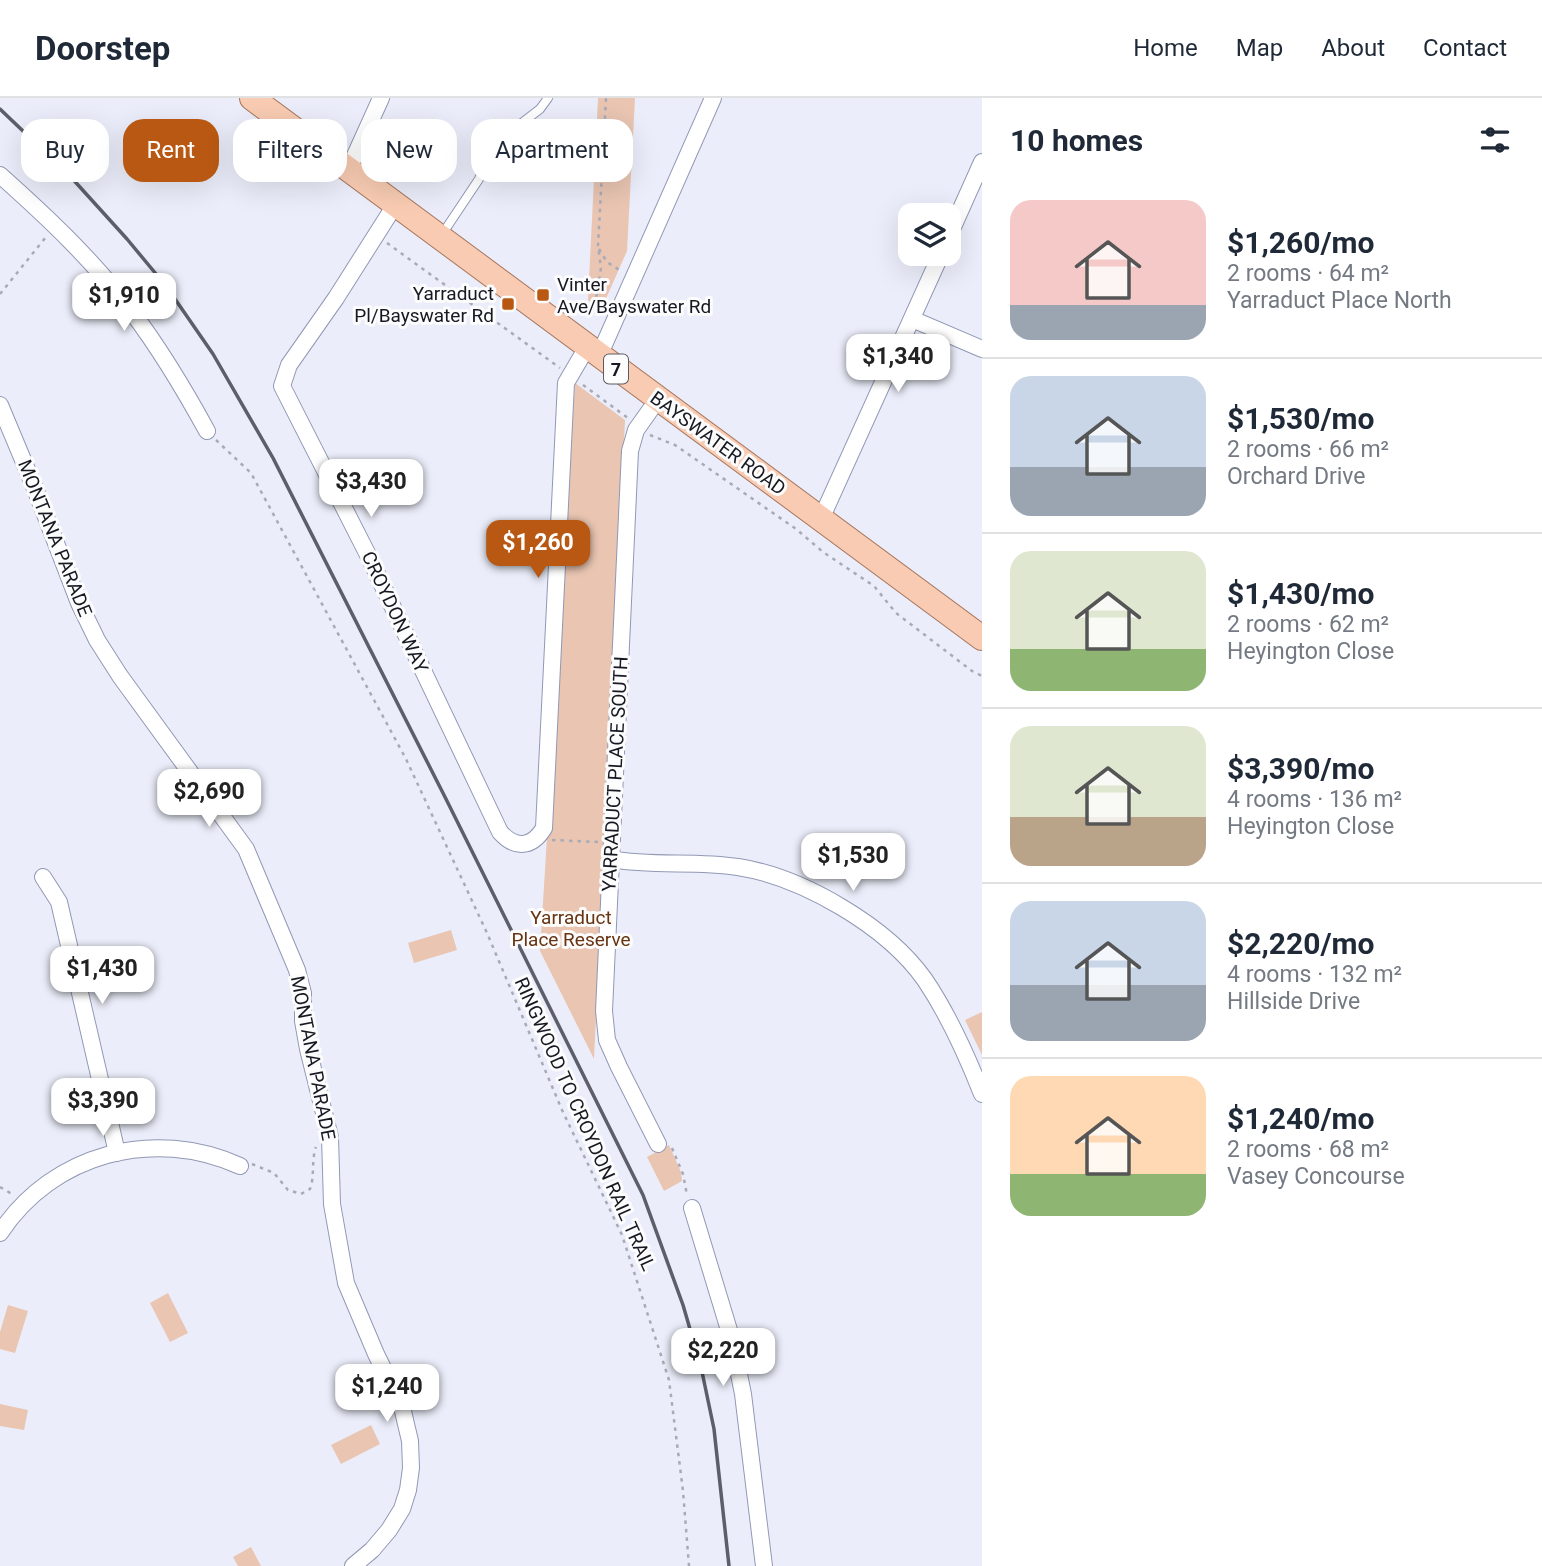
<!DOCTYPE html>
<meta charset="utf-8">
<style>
body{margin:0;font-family:Roboto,sans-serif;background:#f2f2f3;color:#1f2937;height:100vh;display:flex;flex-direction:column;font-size:26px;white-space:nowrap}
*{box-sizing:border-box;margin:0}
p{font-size:23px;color:#747a83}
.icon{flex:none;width:38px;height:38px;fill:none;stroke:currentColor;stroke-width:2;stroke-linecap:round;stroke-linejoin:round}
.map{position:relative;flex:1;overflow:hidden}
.side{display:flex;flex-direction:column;background:#fff;width:560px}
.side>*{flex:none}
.banner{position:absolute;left:21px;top:21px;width:665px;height:63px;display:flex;gap:14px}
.buttons{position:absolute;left:898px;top:105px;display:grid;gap:14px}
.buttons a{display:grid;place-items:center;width:63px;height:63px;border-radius:14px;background:#fff;box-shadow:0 7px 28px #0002;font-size:35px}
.price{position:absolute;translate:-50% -60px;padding:0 16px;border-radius:14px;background:#fff;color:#222;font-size:23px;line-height:46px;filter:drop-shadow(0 2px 4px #0008)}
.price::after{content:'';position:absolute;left:50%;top:42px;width:21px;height:16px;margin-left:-10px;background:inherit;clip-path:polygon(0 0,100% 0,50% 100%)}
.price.selected{background:#b85812;color:#fff}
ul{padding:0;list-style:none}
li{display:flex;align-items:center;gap:21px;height:175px;padding:0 28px}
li+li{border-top:2px solid #e0e1e3}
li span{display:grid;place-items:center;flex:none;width:196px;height:140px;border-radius:21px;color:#555}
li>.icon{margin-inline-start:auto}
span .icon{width:84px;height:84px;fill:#fffc;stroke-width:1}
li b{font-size:30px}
h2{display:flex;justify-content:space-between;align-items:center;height:84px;padding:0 28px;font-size:30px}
.chip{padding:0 24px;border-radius:21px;background:#fff;box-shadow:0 7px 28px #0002;font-size:24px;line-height:63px}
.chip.selected{background:#b85812;color:#fff}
header{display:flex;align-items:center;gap:42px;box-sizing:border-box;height:98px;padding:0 35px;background:#fff;border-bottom:2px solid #e0e1e3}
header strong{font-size:33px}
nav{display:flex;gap:38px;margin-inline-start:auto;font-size:24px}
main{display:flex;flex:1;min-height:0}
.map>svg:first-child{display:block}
</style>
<header>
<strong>Doorstep</strong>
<nav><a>Home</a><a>Map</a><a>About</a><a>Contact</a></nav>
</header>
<main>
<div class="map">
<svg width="982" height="1468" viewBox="0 0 982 1468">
<rect width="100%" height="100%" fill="#ebeefa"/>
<!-- green -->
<path fill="#e9c5b2" d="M 598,0 L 635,0 L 627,153 L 601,212 L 588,202 Z
M 575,285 L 625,322 L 594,961 L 540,853 Z
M 451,832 L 457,852 L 414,865 L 408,845 Z
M 982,914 L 982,957 L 965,922 Z
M 669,1047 L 681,1074 L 682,1083 L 664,1093 L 647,1059 Z
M 168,1195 L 188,1235 L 170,1244 L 150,1205 Z
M 8,1207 L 28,1213 L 15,1255 L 0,1251 L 0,1234 Z
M 0,1306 L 28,1312 L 24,1332 L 0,1328 Z
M 371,1327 L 380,1346 L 341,1366 L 331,1347 Z
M 251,1449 L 261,1468 L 238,1468 L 233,1459 Z"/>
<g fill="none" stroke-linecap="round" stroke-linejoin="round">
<defs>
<path id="service" d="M 441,138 L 479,81 L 493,47 L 540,11 L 548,0"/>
<path id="minor" d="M 348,73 L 381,0
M 0,77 C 47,119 94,163 132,214 C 160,251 184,291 207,333
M 395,107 L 336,200 L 289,267 L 282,288 L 368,457 L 500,734 C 515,751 532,750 544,730 L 566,285 L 587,249
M 948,140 L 982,64
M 912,221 L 982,251
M 599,258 L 713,0
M 658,301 L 636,332 L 630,353 L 604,913 L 607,942 L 619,969 L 658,1046
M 0,307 L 36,393 L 79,505 L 97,542 L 120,578 L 246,751 L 297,872 L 303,895 L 303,923 L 308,951 L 330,1039 L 332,1106 L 346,1185 L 376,1256 L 402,1309 L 410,1343 L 411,1370 L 408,1392 L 402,1411 L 389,1432 L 372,1452 L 353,1468
M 821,421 L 941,156
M 611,761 C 653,769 695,762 738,769 C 802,779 887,828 925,882 C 948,916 967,958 982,996
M 43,779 L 59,804 L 117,1055
M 692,1110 L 732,1242 L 743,1296 L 764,1468
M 0,1135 C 53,1055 154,1029 240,1068"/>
<path id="primary" d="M 252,0 L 982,540"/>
</defs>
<!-- service casing -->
<use href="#service" stroke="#9198b4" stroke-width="10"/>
<!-- minor casing -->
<use href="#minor" stroke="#9198b4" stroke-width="18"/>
<!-- primary casing -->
<use href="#primary" stroke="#a6765e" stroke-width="26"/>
<!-- path -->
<path stroke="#a8abb6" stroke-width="2.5" stroke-dasharray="3.5 5" stroke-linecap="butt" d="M 387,145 L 560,270
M 599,151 L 607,164 L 621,173
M 0,196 L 46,139
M 595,207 L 601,170 L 598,148 L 606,0
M 583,287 L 628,320
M 650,337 L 675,347 L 796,431 L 823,454 L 874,488 L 896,515 L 972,573 L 982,578
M 216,342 L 251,375 L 406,661 L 487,835 L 562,1012 L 622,1137 L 669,1282 L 683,1393 L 689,1468
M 552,742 L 598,744
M 672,1050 L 683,1076 L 687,1097
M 252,1066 L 274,1075 L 288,1092 L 301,1096 L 310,1091 C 315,1078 311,1063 316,1049
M 0,1089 L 12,1096"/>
<!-- service -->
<use href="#service" stroke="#fff" stroke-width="8"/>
<!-- minor -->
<use href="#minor" stroke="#fff" stroke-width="16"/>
<!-- primary -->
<use href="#primary" stroke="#f8cbb2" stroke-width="24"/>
<!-- rail -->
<path stroke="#5c5e69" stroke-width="3.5" d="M 0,11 L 69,77 L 127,141 L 166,188 L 213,256 L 273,360 L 445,699 L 643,1097 L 683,1207 L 701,1269 L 714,1331 L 729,1468"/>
</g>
<!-- markers -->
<g fill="#b85812" stroke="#fcfcfc" stroke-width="2.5">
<rect x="536" y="190" width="14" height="14" rx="3.5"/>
<rect x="501" y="199" width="14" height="14" rx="3.5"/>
</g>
<g text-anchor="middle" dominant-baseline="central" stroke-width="6" stroke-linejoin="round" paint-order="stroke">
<!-- shield labels -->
<rect fill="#fcfcfc" stroke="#5b5c63" stroke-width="2" x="604" y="256.5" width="24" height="29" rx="5"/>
<g font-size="18" font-weight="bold" fill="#161822">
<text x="616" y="271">7</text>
</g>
<!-- poi labels -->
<g font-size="19" fill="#161822" stroke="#fcfcfc" text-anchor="start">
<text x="557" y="186">Vinter<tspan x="557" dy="22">Ave/Bayswater Rd</tspan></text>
<text x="494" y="195" text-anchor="end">Yarraduct<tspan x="494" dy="22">Pl/Bayswater Rd</tspan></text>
</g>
<!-- street labels -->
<g font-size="19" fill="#161822" stroke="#fcfcfc">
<text transform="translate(718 345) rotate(36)">BAYSWATER ROAD</text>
<text transform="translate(55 440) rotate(68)">MONTANA PARADE</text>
<text transform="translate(395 514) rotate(65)">CROYDON WAY</text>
<text transform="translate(615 676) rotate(-87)">YARRADUCT PLACE SOUTH</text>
<text transform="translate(313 960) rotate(79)">MONTANA PARADE</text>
<text transform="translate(585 1026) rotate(66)">RINGWOOD TO CROYDON RAIL TRAIL</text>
</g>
<!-- park labels -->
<g font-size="19" fill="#673311" stroke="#fcfcfc">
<text x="571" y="819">Yarraduct<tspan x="571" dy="22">Place Reserve</tspan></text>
</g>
</g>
</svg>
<div class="buttons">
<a><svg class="icon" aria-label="layers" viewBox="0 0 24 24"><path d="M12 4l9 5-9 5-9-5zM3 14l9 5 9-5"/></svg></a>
</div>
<b class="price" style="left:124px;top:235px">$1,910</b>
<b class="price" style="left:898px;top:296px">$1,340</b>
<b class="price" style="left:371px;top:421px">$3,430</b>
<b class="price selected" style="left:538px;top:482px">$1,260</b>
<b class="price" style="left:209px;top:731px">$2,690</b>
<b class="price" style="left:853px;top:795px">$1,530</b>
<b class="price" style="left:102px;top:908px">$1,430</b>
<b class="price" style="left:103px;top:1040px">$3,390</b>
<b class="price" style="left:723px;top:1290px">$2,220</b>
<b class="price" style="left:387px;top:1326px">$1,240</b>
<div class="banner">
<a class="chip">Buy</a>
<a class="chip selected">Rent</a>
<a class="chip">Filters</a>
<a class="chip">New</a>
<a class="chip">Apartment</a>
</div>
</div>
<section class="side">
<h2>10 homes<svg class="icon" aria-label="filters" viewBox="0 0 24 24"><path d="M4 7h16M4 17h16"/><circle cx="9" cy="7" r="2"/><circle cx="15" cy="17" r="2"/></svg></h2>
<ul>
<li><span style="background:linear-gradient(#f6c9c9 75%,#9aa5b1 0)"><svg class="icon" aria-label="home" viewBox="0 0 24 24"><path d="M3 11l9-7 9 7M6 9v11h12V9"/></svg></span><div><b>$1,260/mo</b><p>2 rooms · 64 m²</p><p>Yarraduct Place North</p></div></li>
<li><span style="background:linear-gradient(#c9d6e8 65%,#9aa5b1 0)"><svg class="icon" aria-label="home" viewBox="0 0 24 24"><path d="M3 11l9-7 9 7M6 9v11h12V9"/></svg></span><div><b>$1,530/mo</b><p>2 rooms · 66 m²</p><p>Orchard Drive</p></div></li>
<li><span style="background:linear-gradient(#dfe7d0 70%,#8fb573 0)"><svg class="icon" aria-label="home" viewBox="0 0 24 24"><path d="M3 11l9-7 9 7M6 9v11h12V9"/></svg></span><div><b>$1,430/mo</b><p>2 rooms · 62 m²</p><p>Heyington Close</p></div></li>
<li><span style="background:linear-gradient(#dfe7d0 65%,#b9a48a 0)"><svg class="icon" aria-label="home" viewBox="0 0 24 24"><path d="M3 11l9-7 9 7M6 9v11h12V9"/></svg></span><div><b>$3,390/mo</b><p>4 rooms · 136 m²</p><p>Heyington Close</p></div></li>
<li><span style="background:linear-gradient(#c9d6e8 60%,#9aa5b1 0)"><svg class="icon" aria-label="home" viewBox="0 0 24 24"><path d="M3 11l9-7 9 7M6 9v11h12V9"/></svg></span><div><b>$2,220/mo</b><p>4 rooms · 132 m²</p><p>Hillside Drive</p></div></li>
<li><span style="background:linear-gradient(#ffd9b3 70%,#8fb573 0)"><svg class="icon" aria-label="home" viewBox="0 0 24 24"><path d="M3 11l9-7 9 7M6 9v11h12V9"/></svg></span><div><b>$1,240/mo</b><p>2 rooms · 68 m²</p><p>Vasey Concourse</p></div></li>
</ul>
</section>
</main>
